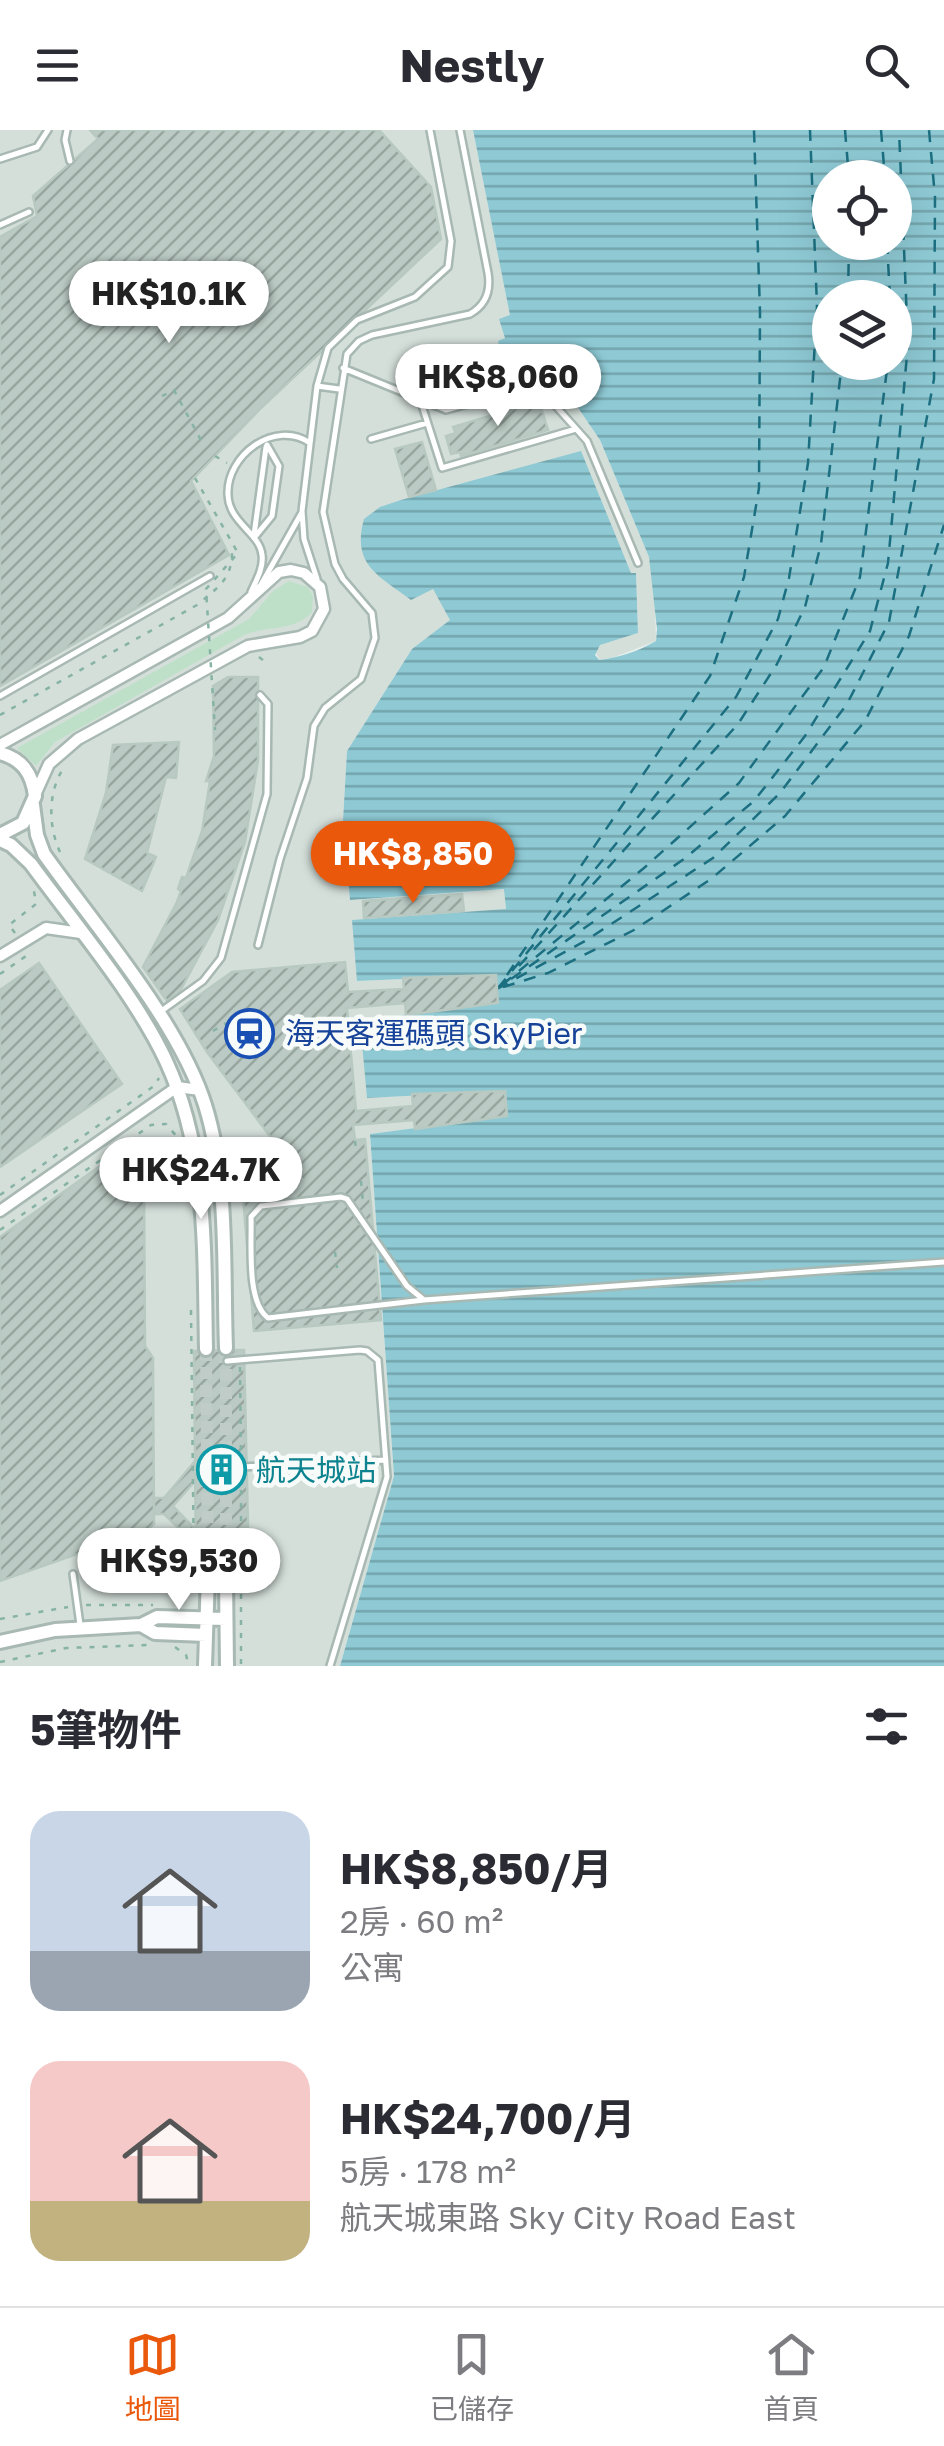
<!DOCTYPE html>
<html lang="zh-TW">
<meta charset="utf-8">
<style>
body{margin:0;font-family:"Golos Text","Noto Sans TC",sans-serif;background:#f2f2f3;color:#2b2b33;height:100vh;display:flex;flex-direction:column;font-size:38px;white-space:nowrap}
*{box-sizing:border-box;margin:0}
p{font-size:32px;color:#7c7c81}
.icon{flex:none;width:55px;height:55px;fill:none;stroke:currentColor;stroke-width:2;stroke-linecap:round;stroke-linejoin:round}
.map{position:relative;height:1536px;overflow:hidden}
.drawer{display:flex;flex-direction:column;background:#fff;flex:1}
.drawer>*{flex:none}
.tools{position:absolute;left:812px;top:30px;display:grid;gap:20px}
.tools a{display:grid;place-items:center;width:100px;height:100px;border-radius:50%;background:#fff;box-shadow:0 10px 40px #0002;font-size:50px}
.price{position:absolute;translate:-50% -85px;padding:0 22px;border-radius:35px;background:#fff;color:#222;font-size:32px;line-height:65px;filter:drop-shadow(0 2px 5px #0008)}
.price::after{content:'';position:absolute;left:50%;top:60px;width:30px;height:22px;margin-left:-15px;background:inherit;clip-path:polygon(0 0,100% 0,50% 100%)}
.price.active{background:#ea580c;color:#fff}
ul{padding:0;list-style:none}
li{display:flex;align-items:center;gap:30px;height:250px;padding:0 30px}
li span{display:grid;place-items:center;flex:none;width:280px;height:200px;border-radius:30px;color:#555}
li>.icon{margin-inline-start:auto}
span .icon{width:120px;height:120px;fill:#fffc;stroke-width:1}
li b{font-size:42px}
h2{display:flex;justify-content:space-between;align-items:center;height:120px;padding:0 30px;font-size:42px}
header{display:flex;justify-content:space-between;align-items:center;height:130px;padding:0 30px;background:#fff;font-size:45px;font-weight:700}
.menu{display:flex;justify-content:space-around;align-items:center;height:140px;border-top:2px solid #e1e1e2;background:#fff;font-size:28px;color:#7c7c81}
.menu a{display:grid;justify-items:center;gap:5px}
.menu .active{color:#ea580c}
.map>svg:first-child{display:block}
</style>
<header><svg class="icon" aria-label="menu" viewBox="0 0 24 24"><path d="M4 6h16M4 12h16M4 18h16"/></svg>Nestly<svg class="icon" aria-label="search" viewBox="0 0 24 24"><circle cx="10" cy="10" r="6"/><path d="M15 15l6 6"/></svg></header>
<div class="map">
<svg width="944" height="1536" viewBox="0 0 944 1536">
<defs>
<pattern id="water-rules" width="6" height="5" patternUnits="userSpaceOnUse" patternTransform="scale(2.5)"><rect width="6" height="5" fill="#8ec9d4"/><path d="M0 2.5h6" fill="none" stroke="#74a5ad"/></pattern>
<pattern id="building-hatch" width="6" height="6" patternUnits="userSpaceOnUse" patternTransform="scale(2.5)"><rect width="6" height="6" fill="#bbcac4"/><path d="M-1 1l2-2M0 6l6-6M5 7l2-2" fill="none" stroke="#98a6a0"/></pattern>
</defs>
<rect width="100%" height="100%" fill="#e6efeb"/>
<!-- built -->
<path fill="#d4dfda" d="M 0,0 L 473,0 L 511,186 L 515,235 L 538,233 L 561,253 L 600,310 L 649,427 L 654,449 L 656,511 L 612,528 L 599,530 L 595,520 L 600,515 L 638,503 L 636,443 L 433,459 L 451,490 L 412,519 L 347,621 L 343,690 L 351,770 L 505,759 L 506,780 L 357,851 L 496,845 L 498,873 L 367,968 L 505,961 L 507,986 L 370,1004 L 394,1346 L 340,1536 L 0,1536 Z"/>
<!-- green -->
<path fill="#bfe0c8" d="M 289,451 L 308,457 L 313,466 L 312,482 C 295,502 267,495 244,505 L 55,612 L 36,636 L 17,618 L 249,489 L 273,461 Z"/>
<!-- water -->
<path fill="url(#water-rules)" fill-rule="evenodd" d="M 473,0 L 944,0 L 944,1536 L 340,1536 L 394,1346 L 370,1004 L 507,986 L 504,961 L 367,968 L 360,891 L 498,873 L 496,845 L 357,851 L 352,790 L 506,779 L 504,759 L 350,770 L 343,690 L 347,621 L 412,519 L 450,490 L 433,459 L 411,470 C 379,446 351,435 364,389 L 380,377 L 401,370 L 581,321 L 631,443 L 636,443 L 638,503 L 600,515 L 595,525 L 599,530 C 618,528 639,521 656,511 L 657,499 L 649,427 L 600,310 L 561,253 L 538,233 C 516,234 502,236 498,211 L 505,208 L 499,189 L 510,185 ZM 830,48 L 895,48 L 895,112 L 830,112 ZM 830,168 L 895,168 L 895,232 L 830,232 Z"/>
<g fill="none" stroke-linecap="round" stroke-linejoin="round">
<!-- ferry -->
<path stroke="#1c6f80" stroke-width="2.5" stroke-dasharray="12 10" stroke-linecap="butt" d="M 845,0 L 849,48
M 881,0 L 885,48
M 887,112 L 890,168
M 848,168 L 849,112
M 519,836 L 738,594 L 777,534 L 805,477 L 821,414 L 842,232
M 507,845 L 710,546 L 744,447 L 759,358 L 760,182 L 754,0
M 511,849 L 684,729 L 754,671 L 805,606 L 870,501 L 888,433 L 908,214 L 899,0
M 502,855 L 644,738 L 739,653 L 824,537 L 860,447 L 888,232
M 503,857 L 548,843 L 634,800 L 711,749 L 785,686 L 865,591 L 909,506 L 944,395
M 498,858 L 736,567 L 778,489 L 789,448 L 808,333 L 817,176 L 810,0
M 497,859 L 585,811 L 713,728 L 780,663 L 847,574 L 889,492 L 934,249 L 935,67 L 929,0"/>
</g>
<!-- building -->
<path fill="url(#building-hatch)" stroke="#b8c9c2" stroke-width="2.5" d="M 90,0 L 379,0 L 431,57 L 441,109 L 261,278 L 191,351 L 229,425 L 0,556 L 0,107 L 37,86 L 33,66 L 98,9 Z
M 539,271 L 548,300 L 461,326 L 460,322 L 451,324 L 446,306 L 456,303 L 453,297 Z
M 422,312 L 436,360 L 409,367 L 395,319 Z
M 228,547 L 258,547 L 258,630 L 245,712 L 218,790 L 179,863 L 167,871 L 143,837 L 177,772 L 181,761 L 178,759 L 182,747 L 186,748 L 202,701 L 210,651 L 206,651 L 214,626 L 213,556 Z
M 179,612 L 176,648 L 166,647 L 147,723 L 156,727 L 142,761 L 85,729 L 106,663 L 113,615 Z
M 462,764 L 464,781 L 364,788 L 363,771 Z
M 345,832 L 348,862 L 404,859 L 403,848 L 496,845 L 498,873 L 406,885 L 405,873 L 347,878 L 356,981 L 413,976 L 412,964 L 505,961 L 507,986 L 415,999 L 414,990 L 353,995 L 355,1010 L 365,1009 L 381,1190 L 254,1201 L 242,1054 L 302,1049 L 207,922 L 180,879 L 232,842 Z
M 39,833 L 122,954 L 0,1037 L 0,860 Z
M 115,1030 L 134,1035 L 144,1051 L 145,1216 L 153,1228 L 154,1394 L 149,1399 L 0,1451 L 0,1107 L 103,1034 Z
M 244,1220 L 249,1440 L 223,1448 L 196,1439 L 194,1221 Z
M 196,1330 L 196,1350 L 173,1376 L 196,1400 L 197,1416 L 164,1384 L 154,1384 L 154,1368 L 164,1368 Z"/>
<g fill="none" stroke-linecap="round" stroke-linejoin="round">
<!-- tertiary-tunnel -->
<path stroke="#bfccc8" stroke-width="12" stroke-dasharray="12 6" stroke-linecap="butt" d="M 206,1219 L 208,1445
M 226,1449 L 226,1218"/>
<defs>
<path id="service" d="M 67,0 L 65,10 L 70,31
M 0,29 L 37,17 L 48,0
M 0,95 L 29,82
M 343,238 L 446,280 L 537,255 L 587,311 L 638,433
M 317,256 L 339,259
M 420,269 L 442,338 L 576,299
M 371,309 L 427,293
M 254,405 L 266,317
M 254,408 L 272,386 L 279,336 L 267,315
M 317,449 L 304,409 L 302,381 L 317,256 L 328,218 L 357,190 L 415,167 L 448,137 L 451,111 L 430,0
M 262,453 L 301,384
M 251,462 C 256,451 264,437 262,425 C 260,403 229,393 228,365 C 226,325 275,289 310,313
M 0,566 L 210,446
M 258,815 L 280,729 L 307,648 L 314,596 L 325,578 L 361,549 L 375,508 L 372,483 L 343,449 L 335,434 L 323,382 L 347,224 L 359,211 L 372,205 L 470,184 C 486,175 491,161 488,143 L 460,0
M 160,882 L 203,851 L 221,828 L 267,664 L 268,574 L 260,565
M 341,1067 L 347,1069 L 407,1156 L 424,1170 L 268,1188 C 246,1172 252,1113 251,1087 L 261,1076 Z
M 424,1170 L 944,1132
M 227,1231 L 360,1220 L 367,1221 L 378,1230 L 387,1347 L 330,1536
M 241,1337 L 386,1330
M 73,1444 L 80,1495"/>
<path id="minor" d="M 0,615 L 228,488 L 279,442 L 291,440 L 304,443 L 320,457 L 324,479 L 312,501 L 300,507 L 248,516 L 78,609 L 49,634 L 35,665
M 0,826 L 46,798 L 81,803
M 0,1081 L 177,957 L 200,960"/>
<path id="tertiary" d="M 0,623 C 22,629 32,643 35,666 L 23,693 L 0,705
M 33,675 L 37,705 L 44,724 C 95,796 179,892 205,975 C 229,1052 223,1138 226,1218
M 0,710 L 11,715 L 31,734 C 74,793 136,866 166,931 C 208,1021 204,1122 206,1219
M 226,1449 L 227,1536
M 141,1495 L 155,1503 L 206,1505
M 0,1512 L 55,1500 L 141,1495 L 157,1487 L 226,1489
M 205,1536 L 208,1445"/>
</defs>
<!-- service casing -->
<use href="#service" stroke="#a8b8b2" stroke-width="10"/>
<!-- minor casing -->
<use href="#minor" stroke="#a8b8b2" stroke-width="15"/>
<!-- tertiary casing -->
<use href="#tertiary" stroke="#a8b8b2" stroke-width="18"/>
<!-- path -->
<path stroke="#86b3a5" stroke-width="2.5" stroke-dasharray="5 8" stroke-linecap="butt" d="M 162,266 L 174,260 L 203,314
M 215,326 L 227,333
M 259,527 L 269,535
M 0,585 L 197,475 C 217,458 232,450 232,422
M 60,722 C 48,696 48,662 63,639
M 15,803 L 9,795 L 36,774 L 34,761
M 0,844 L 29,824
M 253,886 L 261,880
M 341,895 L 341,904
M 213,901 L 226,893
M 355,1011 L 356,1020
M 361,1051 L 363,1073
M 0,1065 L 154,956 L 159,948
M 0,1100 L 151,995 L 166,994 L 178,1008
M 335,1122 L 337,1138
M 191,1180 L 194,1442
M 240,1237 L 241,1329
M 241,1347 L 241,1536
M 86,1475 L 153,1475
M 0,1489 L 68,1477
M 175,1517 L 186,1525 L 189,1536
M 0,1532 L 66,1518 L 147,1515"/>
<!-- service -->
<use href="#service" stroke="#fff" stroke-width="5"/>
<!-- minor -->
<use href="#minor" stroke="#fff" stroke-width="10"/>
<!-- tertiary -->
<use href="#tertiary" stroke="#fff" stroke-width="12"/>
<!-- path-bridge -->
<path stroke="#86b3a5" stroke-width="2.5" stroke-dasharray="5 8" stroke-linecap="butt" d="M 195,348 L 238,423 L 206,459 L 215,600"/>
</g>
<!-- icons -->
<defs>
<symbol id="station-ring" viewBox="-11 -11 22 22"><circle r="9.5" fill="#f7fbf9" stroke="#1a4fb4" stroke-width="1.5"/><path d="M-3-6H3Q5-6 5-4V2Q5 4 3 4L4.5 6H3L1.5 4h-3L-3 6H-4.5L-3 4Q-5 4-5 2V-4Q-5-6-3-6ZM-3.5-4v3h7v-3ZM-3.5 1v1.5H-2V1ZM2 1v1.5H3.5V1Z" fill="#1a4fb4"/></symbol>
<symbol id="building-ring" viewBox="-11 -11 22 22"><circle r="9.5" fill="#f7fbf9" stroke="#0f9aa8" stroke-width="1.5"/><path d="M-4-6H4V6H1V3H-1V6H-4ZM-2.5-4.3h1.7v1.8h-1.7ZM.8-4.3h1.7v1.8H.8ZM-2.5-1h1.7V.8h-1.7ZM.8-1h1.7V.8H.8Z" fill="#0f9aa8"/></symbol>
</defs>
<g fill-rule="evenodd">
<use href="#station-ring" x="222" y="876" width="55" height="55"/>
<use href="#building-ring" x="194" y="1312" width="55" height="55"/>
</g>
<g text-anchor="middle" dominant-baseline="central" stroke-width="9" stroke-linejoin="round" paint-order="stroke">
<!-- transit labels -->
<g font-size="30" fill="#164399" stroke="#f7fbf9" text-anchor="start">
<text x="285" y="903">海天客運碼頭 SkyPier</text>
</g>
<!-- culture labels -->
<g font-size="30" fill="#0d838f" stroke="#f7fbf9" text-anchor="start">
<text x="256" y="1340">航天城站</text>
</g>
</g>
</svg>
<div class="tools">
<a><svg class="icon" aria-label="locate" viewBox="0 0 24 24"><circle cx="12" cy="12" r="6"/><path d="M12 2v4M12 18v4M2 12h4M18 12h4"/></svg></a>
<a><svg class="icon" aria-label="layers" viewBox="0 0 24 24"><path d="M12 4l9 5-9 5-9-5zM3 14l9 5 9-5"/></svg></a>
</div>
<b class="price" style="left:169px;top:216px">HK$10.1K</b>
<b class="price" style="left:498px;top:299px">HK$8,060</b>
<b class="price active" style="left:413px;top:776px">HK$8,850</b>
<b class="price" style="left:201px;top:1092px">HK$24.7K</b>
<b class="price" style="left:179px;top:1483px">HK$9,530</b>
</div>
<section class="drawer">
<h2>5筆物件<svg class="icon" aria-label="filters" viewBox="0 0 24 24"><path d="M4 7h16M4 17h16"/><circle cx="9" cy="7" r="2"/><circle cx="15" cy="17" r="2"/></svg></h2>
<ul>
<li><span style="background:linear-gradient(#c9d6e8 70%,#9aa5b1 0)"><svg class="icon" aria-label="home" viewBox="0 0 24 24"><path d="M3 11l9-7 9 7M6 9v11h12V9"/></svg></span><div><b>HK$8,850/月</b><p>2房 · 60 m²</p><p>公寓</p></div></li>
<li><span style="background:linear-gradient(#f6c9c9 70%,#c2b280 0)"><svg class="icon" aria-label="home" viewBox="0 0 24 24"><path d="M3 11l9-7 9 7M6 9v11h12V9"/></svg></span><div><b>HK$24,700/月</b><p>5房 · 178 m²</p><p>航天城東路 Sky City Road East</p></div></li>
</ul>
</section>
<nav class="menu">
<a class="active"><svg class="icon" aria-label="map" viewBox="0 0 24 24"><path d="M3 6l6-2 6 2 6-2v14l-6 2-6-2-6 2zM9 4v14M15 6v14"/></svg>地圖</a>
<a><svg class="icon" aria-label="saved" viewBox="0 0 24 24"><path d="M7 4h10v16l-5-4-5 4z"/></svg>已儲存</a>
<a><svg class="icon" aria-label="home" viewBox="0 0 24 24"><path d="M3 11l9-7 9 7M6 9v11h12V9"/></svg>首頁</a>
</nav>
